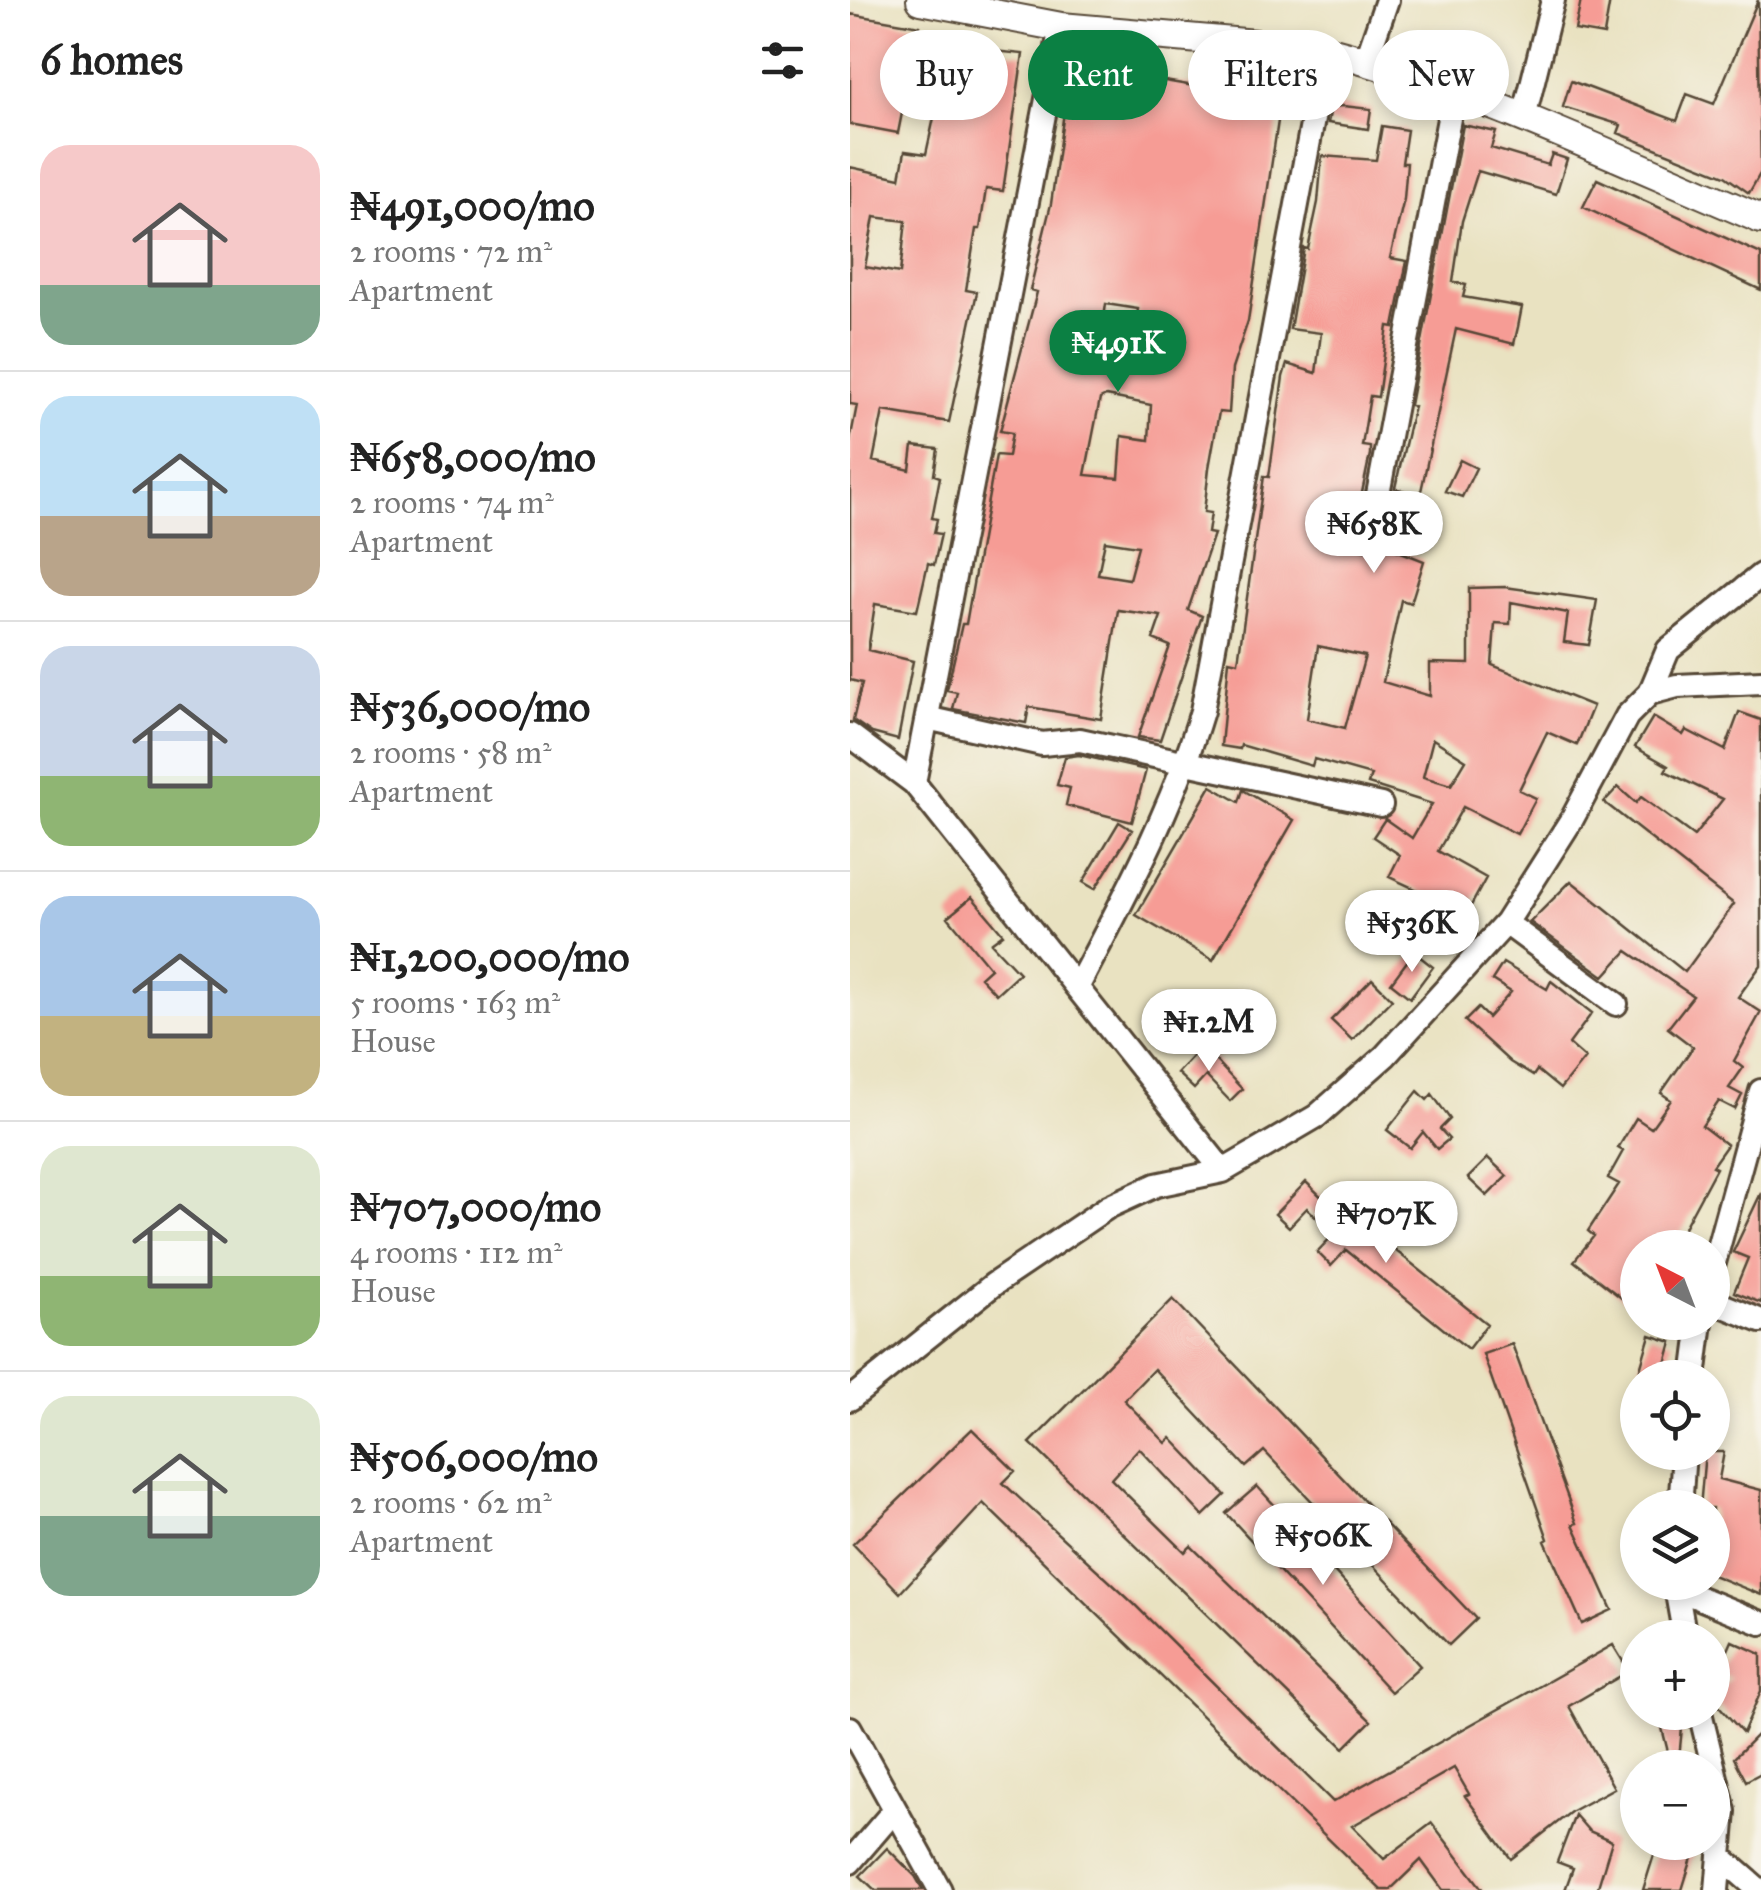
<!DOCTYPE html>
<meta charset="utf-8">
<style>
body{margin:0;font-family:"IM FELL Great Primer",serif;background:#f6f6f6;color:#222;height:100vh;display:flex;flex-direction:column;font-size:38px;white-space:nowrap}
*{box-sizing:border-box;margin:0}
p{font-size:32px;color:#767676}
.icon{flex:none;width:55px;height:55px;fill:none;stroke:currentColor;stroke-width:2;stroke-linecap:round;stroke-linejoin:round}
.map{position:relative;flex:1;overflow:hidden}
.panel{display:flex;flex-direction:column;background:#fff;width:850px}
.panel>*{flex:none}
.banner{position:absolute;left:30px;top:30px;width:730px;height:90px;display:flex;gap:20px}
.needle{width:65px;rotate:318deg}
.controls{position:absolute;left:770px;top:1230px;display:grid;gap:20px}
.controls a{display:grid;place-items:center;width:110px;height:110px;border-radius:50%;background:#fff;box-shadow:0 5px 15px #0003;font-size:50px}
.price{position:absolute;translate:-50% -85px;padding:0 22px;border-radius:35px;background:#fff;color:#222;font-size:32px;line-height:65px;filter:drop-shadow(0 2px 5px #0008)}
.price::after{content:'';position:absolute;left:50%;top:60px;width:30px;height:22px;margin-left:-15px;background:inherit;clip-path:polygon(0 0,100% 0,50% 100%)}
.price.current{background:#0b8043;color:#fff}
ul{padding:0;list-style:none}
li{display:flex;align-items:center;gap:30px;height:250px;padding:0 40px}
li+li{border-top:2px solid #e0e0e0}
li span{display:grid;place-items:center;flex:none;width:280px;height:200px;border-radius:30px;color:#555}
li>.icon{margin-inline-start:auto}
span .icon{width:120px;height:120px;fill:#fffc;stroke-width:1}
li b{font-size:42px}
h2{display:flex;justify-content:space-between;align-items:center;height:120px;padding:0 40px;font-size:42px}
.pill{padding:0 35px;border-radius:45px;background:#fff;box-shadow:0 5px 15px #0003;font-size:35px;line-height:90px}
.pill.current{background:#0b8043;color:#fff}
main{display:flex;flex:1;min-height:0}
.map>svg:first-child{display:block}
</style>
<main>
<section class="panel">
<h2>6 homes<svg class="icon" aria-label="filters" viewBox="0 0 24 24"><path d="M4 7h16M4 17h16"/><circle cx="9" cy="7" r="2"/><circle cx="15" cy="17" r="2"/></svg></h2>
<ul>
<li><span style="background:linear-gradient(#f6c9c9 70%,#7fa58c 0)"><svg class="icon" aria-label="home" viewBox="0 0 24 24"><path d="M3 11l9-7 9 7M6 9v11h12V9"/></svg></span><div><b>₦491,000/mo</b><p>2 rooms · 72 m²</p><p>Apartment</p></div></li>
<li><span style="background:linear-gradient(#bfe0f5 60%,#b9a48a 0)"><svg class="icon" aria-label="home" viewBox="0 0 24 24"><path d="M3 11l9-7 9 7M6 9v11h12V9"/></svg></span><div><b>₦658,000/mo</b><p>2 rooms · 74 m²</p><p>Apartment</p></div></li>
<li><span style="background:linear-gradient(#c9d6e8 65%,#8fb573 0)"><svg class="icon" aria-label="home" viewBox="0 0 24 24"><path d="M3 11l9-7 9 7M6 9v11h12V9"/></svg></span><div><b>₦536,000/mo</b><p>2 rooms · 58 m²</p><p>Apartment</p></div></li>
<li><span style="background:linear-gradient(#a9c7e8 60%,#c2b280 0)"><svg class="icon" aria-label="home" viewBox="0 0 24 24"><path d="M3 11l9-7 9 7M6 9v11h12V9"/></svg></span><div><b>₦1,200,000/mo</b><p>5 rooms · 163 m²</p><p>House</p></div></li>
<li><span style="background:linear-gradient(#dfe7d0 65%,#8fb573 0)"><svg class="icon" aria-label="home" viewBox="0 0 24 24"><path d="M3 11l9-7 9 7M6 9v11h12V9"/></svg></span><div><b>₦707,000/mo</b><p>4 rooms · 112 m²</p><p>House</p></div></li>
<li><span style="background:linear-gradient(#dfe7d0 60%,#7fa58c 0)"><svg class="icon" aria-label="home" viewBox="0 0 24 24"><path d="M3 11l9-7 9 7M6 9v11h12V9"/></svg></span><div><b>₦506,000/mo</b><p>2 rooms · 62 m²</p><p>Apartment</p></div></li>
</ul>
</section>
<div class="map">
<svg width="911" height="1890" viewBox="0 0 911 1890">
<rect width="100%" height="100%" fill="#f7f3e8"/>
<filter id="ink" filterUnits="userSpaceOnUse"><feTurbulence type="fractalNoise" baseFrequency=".01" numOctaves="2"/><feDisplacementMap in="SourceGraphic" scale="20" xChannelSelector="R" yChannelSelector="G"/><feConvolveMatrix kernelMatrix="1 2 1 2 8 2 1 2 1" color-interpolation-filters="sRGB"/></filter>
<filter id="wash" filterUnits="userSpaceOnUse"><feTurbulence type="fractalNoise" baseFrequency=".0048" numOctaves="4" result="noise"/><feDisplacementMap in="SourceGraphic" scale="40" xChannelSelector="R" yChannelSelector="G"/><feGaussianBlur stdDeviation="2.25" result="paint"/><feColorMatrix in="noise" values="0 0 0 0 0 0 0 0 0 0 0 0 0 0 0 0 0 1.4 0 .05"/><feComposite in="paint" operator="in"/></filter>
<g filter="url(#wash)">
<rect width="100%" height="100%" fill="#e9e2c1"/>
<g id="blocks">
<!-- building -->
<path fill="#f69c95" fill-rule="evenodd" d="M 731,0 L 760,0 L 754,35 L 725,30 Z
M 908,0 L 911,172 L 899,193 L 875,176 L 768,133 L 771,125 L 713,107 L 721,81 L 827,121 L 837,94 L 864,104 Z
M 0,14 L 70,26 L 69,35 L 116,40 L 115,48 L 173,54 L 153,191 L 136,189 L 130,229 L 126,229 L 116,290 L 127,292 L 99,422 L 33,411 L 23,461 L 60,470 L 63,446 L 88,449 L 84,475 L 90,477 L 82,518 L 87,519 L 84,533 L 91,534 L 84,565 L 78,563 L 67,611 L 25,604 L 18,650 L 63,661 L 48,740 L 22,733 L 3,720 L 12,683 L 0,680 L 0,441 L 7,405 L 0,404 L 0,167 L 50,178 L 55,151 L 76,154 L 87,104 L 55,98 L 48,133 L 0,124 ZM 24,217 L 56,221 L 50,273 L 15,267 Z
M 262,72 L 385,93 L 387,82 L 418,88 L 417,98 L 431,101 L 398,321 L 382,369 L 379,413 L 369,412 L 359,468 L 354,512 L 361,513 L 358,533 L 364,534 L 338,610 L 352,616 L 310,740 L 288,737 L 320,646 L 303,639 L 311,616 L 268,610 L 251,719 L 179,707 L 176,723 L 103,709 L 107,692 L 97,690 L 112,624 L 116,624 L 146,455 L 158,456 L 162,433 L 150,431 L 187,292 L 180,290 L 201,204 L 214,112 L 222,84 L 259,90 ZM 256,304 L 288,309 L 278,372 L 203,351 L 210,320 L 253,325 ZM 256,396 L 301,405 L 299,440 L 272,436 L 269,478 L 235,475 L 250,399 ZM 255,541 L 288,546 L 279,579 L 248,574 Z
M 493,106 L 521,109 L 518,129 L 478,123 L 481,107 Z
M 613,125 L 646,132 L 641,148 L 698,165 L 702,154 L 717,159 L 706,194 L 628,171 L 612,221 L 603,282 L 616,285 L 613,297 L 672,307 L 668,327 L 664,344 L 606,329 L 570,496 L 545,488 L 564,406 L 560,405 Z
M 532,126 L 557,130 L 552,163 L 557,163 L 554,199 L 540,258 L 557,261 L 544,327 L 538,326 L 528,397 L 520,396 L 512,446 L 520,447 L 520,454 L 503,536 L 513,539 L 511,549 L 530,552 L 531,544 L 574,561 L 561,603 L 551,600 L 533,682 L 580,696 L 580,663 L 619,664 L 619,588 L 655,587 L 747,600 L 739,645 L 714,642 L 718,613 L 661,602 L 660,624 L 645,623 L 642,665 L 743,706 L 727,745 L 697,732 L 669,790 L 686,798 L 667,834 L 613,807 L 588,851 L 636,878 L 617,913 L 539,877 L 550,855 L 523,837 L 535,819 L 562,838 L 582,804 L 518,784 L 521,775 L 464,759 L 462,766 L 391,745 L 390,749 L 371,746 L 379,660 L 388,662 L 414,476 L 419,477 L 433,377 L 437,364 L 466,373 L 471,333 L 440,329 L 454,248 L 458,249 L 468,202 L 472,156 L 526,160 ZM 468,646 L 515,656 L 495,728 L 457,719 ZM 583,739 L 616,760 L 601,785 L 573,777 Z
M 747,179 L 911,254 L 911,290 L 733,207 Z
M 610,460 L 626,468 L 612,497 L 595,491 Z
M 889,712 L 911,720 L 911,965 L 888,997 L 911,1012 L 884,1061 L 893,1068 L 879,1088 L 892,1095 L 885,1109 L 869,1101 L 852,1126 L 877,1145 L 862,1166 L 866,1168 L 830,1235 L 850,1248 L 788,1248 L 788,1311 L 724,1261 L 744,1236 L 738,1231 L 769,1184 L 758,1178 L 773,1151 L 768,1148 L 786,1118 L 801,1128 L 821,1100 L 811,1093 L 843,1047 L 818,1028 L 843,996 L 777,951 L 754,976 L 680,922 L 721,881 L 835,972 L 884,904 L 754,802 L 768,787 L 786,803 L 791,797 L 844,836 L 873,799 L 815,771 L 818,766 L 785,747 L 803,717 L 833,735 L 836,730 L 875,750 Z
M 229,755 L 296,770 L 282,822 L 216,805 L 220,788 L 207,785 L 215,757 Z
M 361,786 L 389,802 L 393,790 L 444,820 L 363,960 L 286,915 Z
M 269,822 L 282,830 L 245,889 L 233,882 Z
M 122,897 L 153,934 L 141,943 L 169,973 L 146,994 L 130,977 L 140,968 L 98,917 Z
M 564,952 L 583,967 L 560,998 L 541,983 Z
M 653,963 L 697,989 L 701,981 L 742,1013 L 719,1044 L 735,1058 L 710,1089 L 687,1070 L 683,1076 L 660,1062 L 615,1021 L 628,1008 L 638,1018 L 661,992 L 642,980 Z
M 522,979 L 542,999 L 502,1040 L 481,1020 Z
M 352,1046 L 392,1089 L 380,1101 L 356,1076 L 344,1089 L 327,1073 Z
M 568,1091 L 577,1100 L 582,1094 L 600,1119 L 590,1129 L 599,1139 L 587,1149 L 573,1132 L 560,1148 L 537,1130 Z
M 638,1158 L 657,1176 L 637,1196 L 618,1178 Z
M 456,1182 L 513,1237 L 520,1230 L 637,1324 L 618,1349 L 496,1250 L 481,1266 L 467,1252 L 484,1234 L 457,1208 L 439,1227 L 425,1214 Z
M 911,1193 L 911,1303 L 884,1292 L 898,1258 L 883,1252 Z
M 323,1299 L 626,1619 L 599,1645 L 414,1451 L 396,1467 L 304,1369 L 274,1400 L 316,1443 L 321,1438 L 375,1495 L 353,1516 L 289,1448 L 261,1479 L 335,1552 L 341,1546 L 521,1721 L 494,1748 L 180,1443 Z
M 800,1335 L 822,1342 L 812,1378 L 795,1378 L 795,1370 L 790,1369 Z
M 662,1344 L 727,1523 L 723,1524 L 762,1610 L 732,1624 L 695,1541 L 698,1539 L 633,1354 Z
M 122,1429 L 165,1471 L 153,1483 L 284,1604 L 483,1802 L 763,1645 L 779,1671 L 719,1706 L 764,1788 L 722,1811 L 661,1859 L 615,1796 L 619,1794 L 604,1768 L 502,1826 L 534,1859 L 582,1823 L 633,1890 L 593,1890 L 571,1860 L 540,1890 L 531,1890 L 133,1503 L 50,1593 L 3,1544 Z
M 855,1452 L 874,1452 L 869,1479 L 911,1490 L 911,1595 L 862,1575 L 862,1508 L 850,1508 Z
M 407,1486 L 570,1666 L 541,1692 L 376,1513 Z
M 882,1641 L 911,1654 L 911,1691 L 893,1733 L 862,1698 L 880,1678 L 868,1673 Z
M 808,1712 L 827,1712 L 832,1728 L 828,1768 L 822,1768 Z
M 911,1731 L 911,1773 L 896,1781 L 884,1758 Z
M 725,1815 L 739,1831 L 762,1841 L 747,1890 L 715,1890 L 723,1868 L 707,1862 Z
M 808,1842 L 847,1842 L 832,1890 L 793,1890 Z
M 37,1848 L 65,1876 L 73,1890 L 25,1890 L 10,1876 Z"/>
</g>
</g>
<g filter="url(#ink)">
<use href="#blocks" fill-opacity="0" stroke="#554636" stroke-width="2.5"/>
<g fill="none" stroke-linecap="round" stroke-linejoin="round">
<defs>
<path id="minor" d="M 516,61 L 537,0
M 674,117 L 703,0
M 523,521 L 604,92
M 800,693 L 818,650 L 911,575
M 77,718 L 192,744 L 230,740 L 531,805
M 0,735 L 64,783 L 373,1171
M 64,783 L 211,27
M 656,923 L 766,1004
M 228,986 C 275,896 323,808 352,711 L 476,50
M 862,1270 L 911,1091
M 862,1301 L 911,1321
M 844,1378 L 851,1322
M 0,1399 L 144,1284 L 258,1207 L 306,1185 L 373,1171 L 467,1116 L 535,1056 L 656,923 L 722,819 L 777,716 L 800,693 L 827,686 L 911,682
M 830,1508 L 834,1452
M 825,1582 L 835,1638
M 825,1588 L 911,1623
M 850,1712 L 874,1811 L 867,1890
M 0,1728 L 90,1890
M 871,1857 L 909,1890
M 0,1862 L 43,1812"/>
<path id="tertiary" d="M 71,0 L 211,27 L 476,50 C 627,90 768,159 911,219"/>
</defs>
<!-- minor casing -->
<use href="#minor" stroke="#554636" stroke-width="28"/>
<!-- tertiary casing -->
<use href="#tertiary" stroke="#554636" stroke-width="32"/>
<!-- minor -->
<use href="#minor" stroke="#fff" stroke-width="22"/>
<!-- tertiary -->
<use href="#tertiary" stroke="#fff" stroke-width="28"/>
</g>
</g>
</svg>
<div class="controls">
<a><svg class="needle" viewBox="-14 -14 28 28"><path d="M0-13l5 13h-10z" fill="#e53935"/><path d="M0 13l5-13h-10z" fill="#767676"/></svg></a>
<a><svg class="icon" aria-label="locate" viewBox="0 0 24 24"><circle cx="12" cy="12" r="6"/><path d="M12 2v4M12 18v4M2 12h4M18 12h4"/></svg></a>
<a><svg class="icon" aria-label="layers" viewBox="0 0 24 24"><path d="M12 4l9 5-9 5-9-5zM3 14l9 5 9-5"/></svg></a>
<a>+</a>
<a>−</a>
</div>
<b class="price current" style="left:268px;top:395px">₦491K</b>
<b class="price" style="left:524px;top:576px">₦658K</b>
<b class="price" style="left:562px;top:975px">₦536K</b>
<b class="price" style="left:359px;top:1074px">₦1.2M</b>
<b class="price" style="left:536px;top:1266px">₦707K</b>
<b class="price" style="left:473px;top:1588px">₦506K</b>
<div class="banner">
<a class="pill">Buy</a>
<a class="pill current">Rent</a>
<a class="pill">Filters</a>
<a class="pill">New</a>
</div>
</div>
</main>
